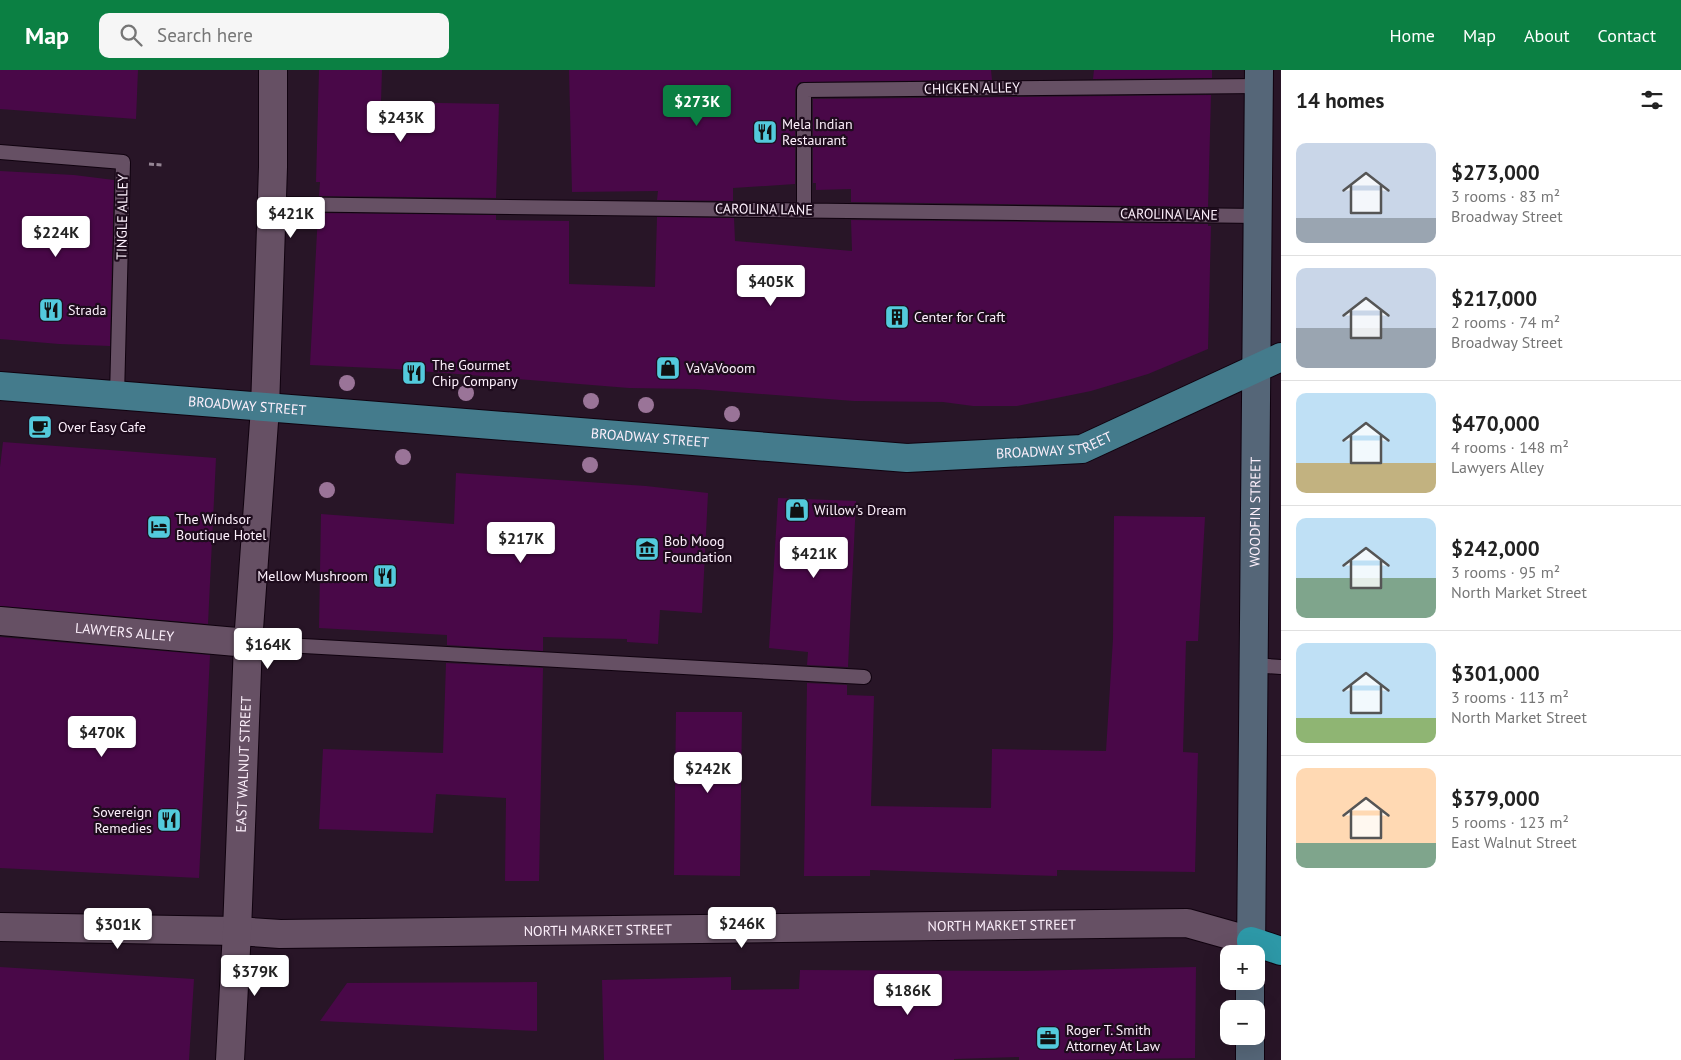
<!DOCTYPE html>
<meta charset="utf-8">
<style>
body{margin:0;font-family:"PT Sans",sans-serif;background:#f6f6f6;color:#222;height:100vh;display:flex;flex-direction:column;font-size:19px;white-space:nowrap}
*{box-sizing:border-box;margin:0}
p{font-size:16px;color:#767676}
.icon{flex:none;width:28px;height:28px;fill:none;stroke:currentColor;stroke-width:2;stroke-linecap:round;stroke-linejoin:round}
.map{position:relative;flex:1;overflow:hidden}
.side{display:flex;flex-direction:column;background:#fff;width:400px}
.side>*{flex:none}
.fabs{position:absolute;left:1220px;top:875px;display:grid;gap:10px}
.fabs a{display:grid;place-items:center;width:45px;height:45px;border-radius:10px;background:#fff;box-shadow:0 5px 20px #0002;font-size:25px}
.price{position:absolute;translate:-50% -42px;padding:0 11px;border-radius:5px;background:#fff;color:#222;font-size:16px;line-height:32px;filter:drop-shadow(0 1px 2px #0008)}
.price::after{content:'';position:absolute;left:50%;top:30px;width:15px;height:11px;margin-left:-8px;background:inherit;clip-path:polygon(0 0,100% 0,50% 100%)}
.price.on{background:#0b8043;color:#fff}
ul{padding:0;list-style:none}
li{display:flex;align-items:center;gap:15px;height:125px;padding:0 15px}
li+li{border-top:1px solid #e0e0e0}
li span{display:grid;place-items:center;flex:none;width:140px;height:100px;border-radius:10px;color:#555}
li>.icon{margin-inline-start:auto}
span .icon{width:60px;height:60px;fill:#fffc;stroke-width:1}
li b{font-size:21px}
h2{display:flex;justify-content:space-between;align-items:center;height:60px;padding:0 15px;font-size:21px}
header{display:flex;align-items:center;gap:30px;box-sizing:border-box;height:70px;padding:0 25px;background:#0b8043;color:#fff}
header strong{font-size:24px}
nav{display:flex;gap:28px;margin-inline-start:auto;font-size:18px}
.search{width:350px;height:45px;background:#f6f6f6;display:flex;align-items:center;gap:12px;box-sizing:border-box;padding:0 18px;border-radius:10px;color:#767676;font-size:19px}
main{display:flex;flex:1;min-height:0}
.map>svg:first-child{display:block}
</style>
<header>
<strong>Map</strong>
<div class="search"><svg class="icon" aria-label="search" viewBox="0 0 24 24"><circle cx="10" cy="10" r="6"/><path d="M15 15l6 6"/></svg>Search here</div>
<nav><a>Home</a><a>Map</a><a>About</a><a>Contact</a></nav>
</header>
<main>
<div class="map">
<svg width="1281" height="990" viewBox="0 0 1281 990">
<rect width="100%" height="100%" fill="#281527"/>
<!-- building -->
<path fill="#490848" d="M 0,0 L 138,0 L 136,49 L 0,39 Z
M 319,0 L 382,0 L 381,32 L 499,34 L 496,128 L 319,126 L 320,112 L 316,112 Z
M 569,0 L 991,0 L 992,10 L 800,12 L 797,15 L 795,20 L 795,114 L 733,118 L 733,131 L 657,130 L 658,121 L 572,122 Z
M 1094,0 L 1212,0 L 1212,8 L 1093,9 Z
M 1211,25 L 1208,137 L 851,132 L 851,119 L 816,120 L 816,113 L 813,113 L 813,29 Z
M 0,101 L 74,105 L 114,110 L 110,276 L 59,274 L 0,269 Z
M 318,143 L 496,145 L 496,150 L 569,151 L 569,214 L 655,217 L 657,147 L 734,148 L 735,171 L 852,181 L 851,150 L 1208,154 L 1208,156 L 1211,156 L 1208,279 L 1148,304 L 1091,321 L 1017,336 L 973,336 L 943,332 L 854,331 L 696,319 L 629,318 L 395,299 L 310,295 Z
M 3,372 L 216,388 L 208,554 L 0,536 L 0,397 Z
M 456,403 L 646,416 L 708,423 L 702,543 L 660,540 L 658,574 L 627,572 L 627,569 L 543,567 L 543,581 L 447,575 L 447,565 L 319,558 L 321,444 L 454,454 Z
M 778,428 L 856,431 L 848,597 L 807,595 L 808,582 L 769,578 Z
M 1114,446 L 1205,447 L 1198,571 L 1186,571 L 1183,682 L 1198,683 L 1195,802 L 1057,800 L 1057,806 L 870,800 L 870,806 L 804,806 L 807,613 L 847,615 L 847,625 L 874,626 L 871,736 L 991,738 L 992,679 L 1106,681 L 1113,569 Z
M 0,567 L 210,585 L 199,808 L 0,798 Z
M 446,593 L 543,598 L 539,811 L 505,811 L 506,728 L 436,724 L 433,763 L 319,759 L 323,679 L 443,683 Z
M 676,642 L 742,642 L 740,806 L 674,805 Z
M 0,897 L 194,909 L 189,990 L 0,990 Z
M 1196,897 L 1195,988 L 1061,990 L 1019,990 L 1019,987 L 954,989 L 954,990 L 604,990 L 602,910 L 731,907 L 731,920 L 799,919 L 800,900 L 1024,901 Z
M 537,912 L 537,961 L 320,951 L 347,913 Z"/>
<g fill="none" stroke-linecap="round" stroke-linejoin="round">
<defs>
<path id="lane" d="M 0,82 L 123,92 L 117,326
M 271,134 L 1258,146
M 804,139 L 804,20 L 1259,16
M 248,573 L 864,607
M 1253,595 L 1281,597"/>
<g id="street">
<path id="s1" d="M 0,551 L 248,573"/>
<path id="s2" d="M 0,857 L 237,861 L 280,864 L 1187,853 L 1251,871"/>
<path id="s3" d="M 230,990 L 237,861 L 248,573 L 265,338 L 273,97 L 273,0"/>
</g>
<g id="secondary">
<path id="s4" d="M 1251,884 L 1259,0"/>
<path d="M 1250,939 L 1250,911"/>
<path d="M 1250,990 L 1250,966"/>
</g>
<g id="primary">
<path id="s5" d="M 0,316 L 907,388 L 1082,379 L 1281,287"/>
</g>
<path id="highway" d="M 1251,871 L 1281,881"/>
</defs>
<!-- lane casing -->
<use href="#lane" stroke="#10020f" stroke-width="16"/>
<!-- street casing -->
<use href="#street" stroke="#10020f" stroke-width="30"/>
<!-- secondary casing -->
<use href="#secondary" stroke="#10020f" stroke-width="30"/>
<!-- primary casing -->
<use href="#primary" stroke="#10020f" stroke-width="30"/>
<!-- highway casing -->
<use href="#highway" stroke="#10020f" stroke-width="30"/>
<!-- path -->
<path stroke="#968695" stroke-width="3" stroke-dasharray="5 2.5" stroke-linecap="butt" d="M 149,94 L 162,95"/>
<!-- lane -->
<use href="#lane" stroke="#665064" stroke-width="14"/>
<!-- street -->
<use href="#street" stroke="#665064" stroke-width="28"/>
<!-- secondary -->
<use href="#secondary" stroke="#556678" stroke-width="28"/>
<!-- primary -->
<use href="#primary" stroke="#447b8c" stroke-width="28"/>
<!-- highway -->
<use href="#highway" stroke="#2d98a7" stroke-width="28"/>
</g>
<!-- trees -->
<g fill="#9a7498">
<circle cx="347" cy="313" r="8"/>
<circle cx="466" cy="323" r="8"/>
<circle cx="591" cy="331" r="8"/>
<circle cx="646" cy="335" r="8"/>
<circle cx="732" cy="344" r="8"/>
<circle cx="403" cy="387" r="8"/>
<circle cx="590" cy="395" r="8"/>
<circle cx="327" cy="420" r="8"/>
</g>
<!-- icons -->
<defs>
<symbol id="restaurant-square" viewBox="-11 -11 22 22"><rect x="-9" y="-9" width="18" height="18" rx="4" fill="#53cadc" stroke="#1e0c1d"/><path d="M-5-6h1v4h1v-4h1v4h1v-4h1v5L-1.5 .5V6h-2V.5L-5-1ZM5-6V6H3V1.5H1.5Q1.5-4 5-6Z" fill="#111"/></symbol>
<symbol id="building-square" viewBox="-11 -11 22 22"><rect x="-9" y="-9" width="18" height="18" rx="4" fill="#53cadc" stroke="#1e0c1d"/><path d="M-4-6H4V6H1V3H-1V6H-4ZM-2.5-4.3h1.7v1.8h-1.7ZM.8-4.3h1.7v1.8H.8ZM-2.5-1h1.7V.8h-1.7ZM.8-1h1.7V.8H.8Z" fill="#111"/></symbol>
<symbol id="shop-square" viewBox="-11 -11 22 22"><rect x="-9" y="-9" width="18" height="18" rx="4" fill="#53cadc" stroke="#1e0c1d"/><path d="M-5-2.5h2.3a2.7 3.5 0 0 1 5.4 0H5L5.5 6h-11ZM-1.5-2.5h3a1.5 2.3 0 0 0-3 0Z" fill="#111"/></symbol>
<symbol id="cafe-square" viewBox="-11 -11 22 22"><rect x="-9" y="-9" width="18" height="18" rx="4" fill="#53cadc" stroke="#1e0c1d"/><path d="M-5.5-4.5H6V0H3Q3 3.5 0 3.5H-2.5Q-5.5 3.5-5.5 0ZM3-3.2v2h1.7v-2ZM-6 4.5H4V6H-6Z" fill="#111"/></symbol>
<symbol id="hotel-square" viewBox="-11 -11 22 22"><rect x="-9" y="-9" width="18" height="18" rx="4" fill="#53cadc" stroke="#1e0c1d"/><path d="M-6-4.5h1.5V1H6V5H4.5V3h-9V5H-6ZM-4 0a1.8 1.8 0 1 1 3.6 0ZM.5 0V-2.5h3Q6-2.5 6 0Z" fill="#111"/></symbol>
<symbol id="museum-square" viewBox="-11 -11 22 22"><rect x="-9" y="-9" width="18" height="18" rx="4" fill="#53cadc" stroke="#1e0c1d"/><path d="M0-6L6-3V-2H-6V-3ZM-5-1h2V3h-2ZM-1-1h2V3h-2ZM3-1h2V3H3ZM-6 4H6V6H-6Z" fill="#111"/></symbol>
<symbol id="office-square" viewBox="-11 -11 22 22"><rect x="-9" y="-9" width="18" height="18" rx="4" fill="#53cadc" stroke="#1e0c1d"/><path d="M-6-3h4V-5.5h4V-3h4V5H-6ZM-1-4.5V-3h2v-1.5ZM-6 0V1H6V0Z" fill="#111"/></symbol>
</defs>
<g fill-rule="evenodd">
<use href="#restaurant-square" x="751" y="48" width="28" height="28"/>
<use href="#restaurant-square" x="37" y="226" width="28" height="28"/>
<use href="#building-square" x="883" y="233" width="28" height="28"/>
<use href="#shop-square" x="654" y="284" width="28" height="28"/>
<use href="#restaurant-square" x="400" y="289" width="28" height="28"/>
<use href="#cafe-square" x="26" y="343" width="28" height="28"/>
<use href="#shop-square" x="783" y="426" width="28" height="28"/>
<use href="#hotel-square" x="145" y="443" width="28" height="28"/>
<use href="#museum-square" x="633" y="465" width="28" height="28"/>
<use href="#restaurant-square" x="371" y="492" width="28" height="28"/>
<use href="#restaurant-square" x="155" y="736" width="28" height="28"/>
<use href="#office-square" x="1034" y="954" width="28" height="28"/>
</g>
<g text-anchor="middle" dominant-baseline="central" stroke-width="4.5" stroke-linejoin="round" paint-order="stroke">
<!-- street labels -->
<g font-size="14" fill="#fceffb" stroke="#1e0c1d">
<text transform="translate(972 18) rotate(-1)">CHICKEN ALLEY</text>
<text transform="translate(764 139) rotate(1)">CAROLINA LANE</text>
<text transform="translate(1169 144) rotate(1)">CAROLINA LANE</text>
<text transform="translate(122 147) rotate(-89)">TINGLE ALLEY</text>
<text stroke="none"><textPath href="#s5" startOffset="248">BROADWAY STREET</textPath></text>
<text stroke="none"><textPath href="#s5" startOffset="652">BROADWAY STREET</textPath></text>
<text stroke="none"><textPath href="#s5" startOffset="1058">BROADWAY STREET</textPath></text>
<text stroke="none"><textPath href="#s4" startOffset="442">WOODFIN STREET</textPath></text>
<text stroke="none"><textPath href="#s1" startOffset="125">LAWYERS ALLEY</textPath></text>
<text stroke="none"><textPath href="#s3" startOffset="296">EAST WALNUT STREET</textPath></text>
<text stroke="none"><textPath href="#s2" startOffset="1002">NORTH MARKET STREET</textPath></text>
<text stroke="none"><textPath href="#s2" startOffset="598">NORTH MARKET STREET</textPath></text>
</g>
<!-- poi labels -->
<g font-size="14" fill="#fceffb" stroke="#1e0c1d" text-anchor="start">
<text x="782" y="54">Mela Indian<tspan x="782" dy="16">Restaurant</tspan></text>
<text x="68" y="240">Strada</text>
<text x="914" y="247">Center for Craft</text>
<text x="432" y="295">The Gourmet<tspan x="432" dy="16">Chip Company</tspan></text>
<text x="686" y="298">VaVaVooom</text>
<text x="58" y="357">Over Easy Cafe</text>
<text x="814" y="440">Willow's Dream</text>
<text x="176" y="449">The Windsor<tspan x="176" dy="16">Boutique Hotel</tspan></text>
<text x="664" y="471">Bob Moog<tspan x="664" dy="16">Foundation</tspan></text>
<text x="368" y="506" text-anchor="end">Mellow Mushroom</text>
<text x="152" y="742" text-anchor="end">Sovereign<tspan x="152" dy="16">Remedies</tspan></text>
<text x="1066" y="960">Roger T. Smith<tspan x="1066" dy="16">Attorney At Law</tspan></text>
</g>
</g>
</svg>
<div class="fabs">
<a>+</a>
<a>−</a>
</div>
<b class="price on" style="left:697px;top:57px">$273K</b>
<b class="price" style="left:401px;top:73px">$243K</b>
<b class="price" style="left:291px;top:169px">$421K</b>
<b class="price" style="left:56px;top:188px">$224K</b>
<b class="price" style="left:771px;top:237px">$405K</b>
<b class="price" style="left:521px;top:494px">$217K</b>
<b class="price" style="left:814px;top:509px">$421K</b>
<b class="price" style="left:268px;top:600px">$164K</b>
<b class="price" style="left:102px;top:688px">$470K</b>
<b class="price" style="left:708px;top:724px">$242K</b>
<b class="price" style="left:742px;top:879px">$246K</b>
<b class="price" style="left:118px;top:880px">$301K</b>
<b class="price" style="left:255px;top:927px">$379K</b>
<b class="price" style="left:908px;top:946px">$186K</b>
</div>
<section class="side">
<h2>14 homes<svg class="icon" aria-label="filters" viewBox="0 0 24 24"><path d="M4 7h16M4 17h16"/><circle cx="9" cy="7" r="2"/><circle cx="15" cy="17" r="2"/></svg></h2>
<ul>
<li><span style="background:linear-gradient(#c9d6e8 75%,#9aa5b1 0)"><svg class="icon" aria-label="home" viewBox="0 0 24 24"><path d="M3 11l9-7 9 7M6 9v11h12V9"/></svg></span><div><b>$273,000</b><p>3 rooms · 83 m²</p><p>Broadway Street</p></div></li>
<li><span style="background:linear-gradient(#c9d6e8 60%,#9aa5b1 0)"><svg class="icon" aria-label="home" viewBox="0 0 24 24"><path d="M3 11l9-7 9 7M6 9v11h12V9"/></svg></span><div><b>$217,000</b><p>2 rooms · 74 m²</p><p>Broadway Street</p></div></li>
<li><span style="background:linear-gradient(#bfe0f5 70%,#c2b280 0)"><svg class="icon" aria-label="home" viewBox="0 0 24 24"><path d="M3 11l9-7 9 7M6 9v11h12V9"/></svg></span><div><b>$470,000</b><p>4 rooms · 148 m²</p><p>Lawyers Alley</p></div></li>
<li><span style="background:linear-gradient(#bfe0f5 60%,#7fa58c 0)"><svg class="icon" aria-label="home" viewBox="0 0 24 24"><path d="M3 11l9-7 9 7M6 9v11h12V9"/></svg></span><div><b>$242,000</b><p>3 rooms · 95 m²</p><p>North Market Street</p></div></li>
<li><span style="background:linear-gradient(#bfe0f5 75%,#8fb573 0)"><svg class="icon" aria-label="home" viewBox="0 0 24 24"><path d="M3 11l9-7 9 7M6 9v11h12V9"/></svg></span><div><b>$301,000</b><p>3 rooms · 113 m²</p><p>North Market Street</p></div></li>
<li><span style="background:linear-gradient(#ffd9b3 75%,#7fa58c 0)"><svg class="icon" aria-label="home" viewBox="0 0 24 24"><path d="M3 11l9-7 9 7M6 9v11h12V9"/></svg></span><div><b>$379,000</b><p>5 rooms · 123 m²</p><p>East Walnut Street</p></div></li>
</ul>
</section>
</main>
